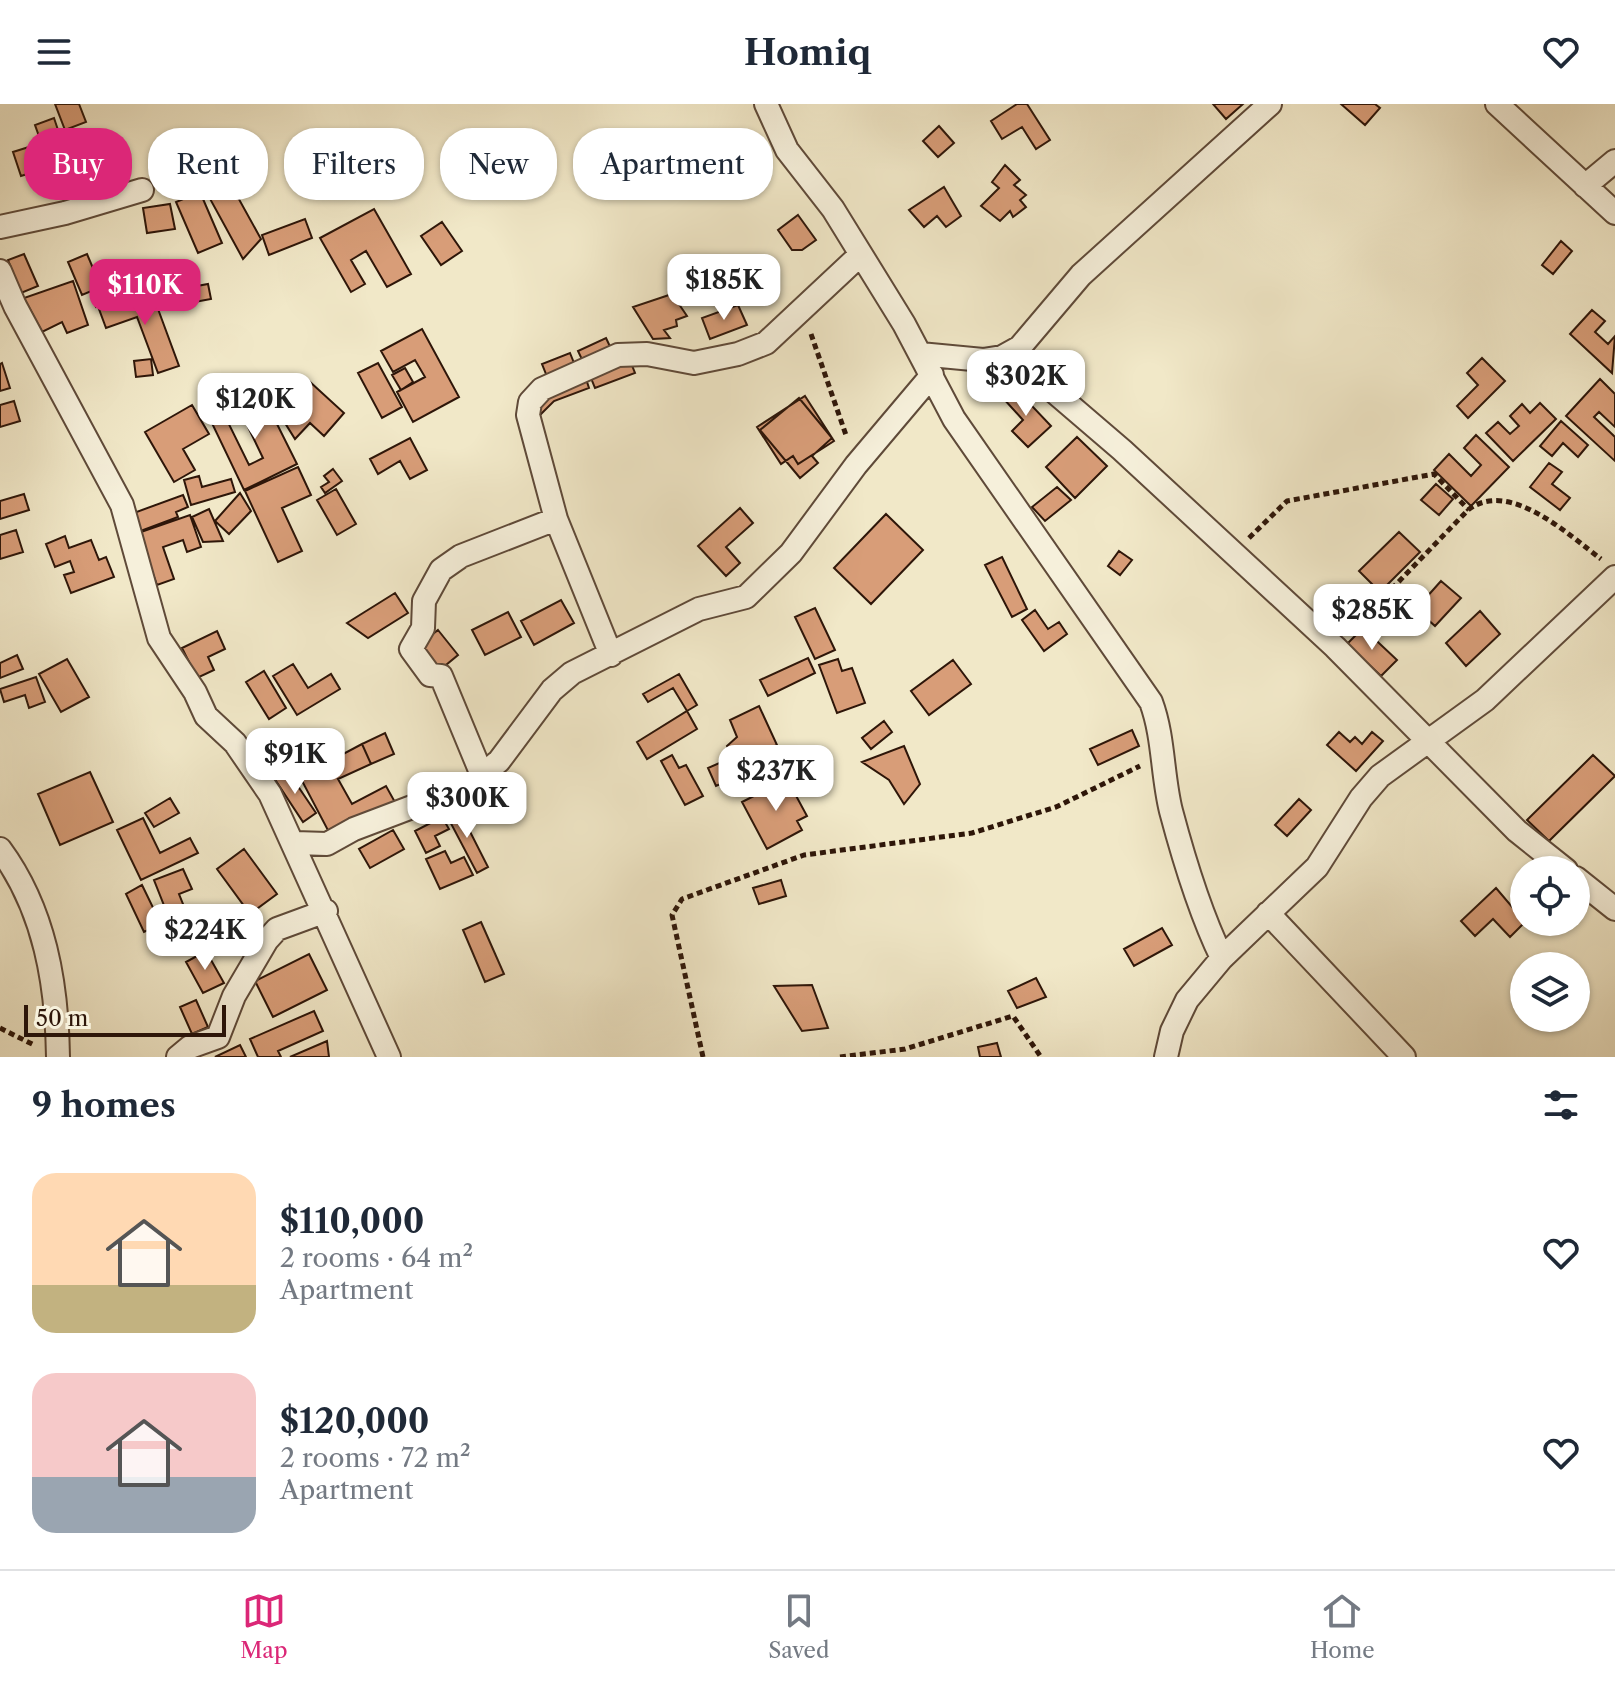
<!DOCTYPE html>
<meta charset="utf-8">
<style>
body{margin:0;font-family:"Libre Caslon Text",serif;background:#f2f2f3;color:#1f2937;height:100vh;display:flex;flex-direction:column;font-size:30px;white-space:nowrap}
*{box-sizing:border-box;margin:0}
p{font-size:26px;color:#747a83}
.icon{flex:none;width:44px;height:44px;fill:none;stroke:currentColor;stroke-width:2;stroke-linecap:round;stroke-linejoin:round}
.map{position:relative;height:953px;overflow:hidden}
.drawer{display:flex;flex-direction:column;background:#fff;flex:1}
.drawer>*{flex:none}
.top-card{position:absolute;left:24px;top:24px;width:800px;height:72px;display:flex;gap:16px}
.tools{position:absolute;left:1510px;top:752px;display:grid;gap:16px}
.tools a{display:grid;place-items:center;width:80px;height:80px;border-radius:50%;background:#fff;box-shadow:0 2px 6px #0004;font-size:40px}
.scale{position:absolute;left:24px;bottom:20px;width:202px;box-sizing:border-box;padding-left:8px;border:4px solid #2e1609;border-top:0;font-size:22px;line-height:28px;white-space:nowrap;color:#2e1609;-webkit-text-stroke:6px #f6f0db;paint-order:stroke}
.price{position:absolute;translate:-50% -68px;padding:0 18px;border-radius:16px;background:#fff;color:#222;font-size:26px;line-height:52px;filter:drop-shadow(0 2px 4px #0008)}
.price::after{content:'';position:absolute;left:50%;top:48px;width:24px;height:18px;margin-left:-12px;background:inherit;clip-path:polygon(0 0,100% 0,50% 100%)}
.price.active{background:#db2777;color:#fff}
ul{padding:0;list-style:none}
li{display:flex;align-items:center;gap:24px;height:200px;padding:0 32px}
li span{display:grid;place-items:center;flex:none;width:224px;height:160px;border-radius:24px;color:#555}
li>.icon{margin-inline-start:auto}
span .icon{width:96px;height:96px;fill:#fffc;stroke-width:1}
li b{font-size:34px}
h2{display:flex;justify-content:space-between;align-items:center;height:96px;padding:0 32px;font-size:34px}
.pill{padding:0 28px;border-radius:32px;background:#fff;box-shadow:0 2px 6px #0004;font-size:28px;line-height:72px}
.pill.active{background:#db2777;color:#fff}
header{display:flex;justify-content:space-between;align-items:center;height:104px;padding:0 32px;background:#fff;font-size:36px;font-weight:800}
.tabs{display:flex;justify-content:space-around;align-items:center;height:112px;border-top:2px solid #e0e1e3;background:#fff;font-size:22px;color:#747a83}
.tabs a{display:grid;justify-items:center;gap:4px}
.tabs .active{color:#db2777}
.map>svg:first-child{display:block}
</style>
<header><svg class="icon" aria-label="menu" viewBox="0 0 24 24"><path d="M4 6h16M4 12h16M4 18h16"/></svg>Homiq<svg class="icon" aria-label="heart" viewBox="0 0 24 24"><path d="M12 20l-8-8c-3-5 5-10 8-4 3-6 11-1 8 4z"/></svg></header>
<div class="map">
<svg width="1615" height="953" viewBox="0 0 1615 953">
<rect width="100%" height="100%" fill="#f1e8c8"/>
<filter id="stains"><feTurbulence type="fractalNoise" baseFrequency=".0025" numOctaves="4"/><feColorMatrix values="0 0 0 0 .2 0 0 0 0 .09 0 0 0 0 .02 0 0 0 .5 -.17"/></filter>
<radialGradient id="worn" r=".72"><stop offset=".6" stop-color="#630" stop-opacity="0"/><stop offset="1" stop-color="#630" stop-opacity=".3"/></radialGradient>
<!-- building -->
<path fill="#d89d78" stroke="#2e1609" stroke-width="2" d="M 55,0 L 79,0 L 86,18 L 65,26 Z
M 1017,0 L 1027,0 L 1050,36 L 1036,45 L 1022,23 L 1002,35 L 991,17 Z
M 1213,0 L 1243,0 L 1226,15 Z
M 1341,0 L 1375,0 L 1380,4 L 1365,21 Z
M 54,14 L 59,29 L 40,35 L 35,21 Z
M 939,22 L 954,39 L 938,53 L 923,37 Z
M 93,26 L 100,58 L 84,61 L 77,30 Z
M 32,42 L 40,66 L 21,72 L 13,48 Z
M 1005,61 L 1020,76 L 1014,81 L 1026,91 L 1020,96 L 1026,103 L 1013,113 L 1010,107 L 1000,117 L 981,102 L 999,84 L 992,78 Z
M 225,70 L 261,135 L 243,155 L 203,82 Z
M 944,83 L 961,112 L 946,123 L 937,112 L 924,123 L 909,106 Z
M 200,88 L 222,139 L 198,149 L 176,98 Z
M 170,100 L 175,125 L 147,129 L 143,104 Z
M 374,105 L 411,170 L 387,183 L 366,147 L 351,156 L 365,180 L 351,188 L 320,134 Z
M 798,111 L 816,136 L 802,146 L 792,146 L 778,126 Z
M 305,115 L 312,134 L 269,151 L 262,131 Z
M 442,118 L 462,147 L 441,161 L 421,132 Z
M 1561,137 L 1572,147 L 1553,170 L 1542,161 Z
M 24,150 L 38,182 L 21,189 L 8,156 Z
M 87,150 L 101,183 L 82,191 L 68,158 Z
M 748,155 L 773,184 L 762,194 L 737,164 Z
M 141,170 L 146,184 L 96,203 L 91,189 Z
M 73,177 L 88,221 L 67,229 L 62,218 L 42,228 L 24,194 Z
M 208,180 L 211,195 L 178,201 L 175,186 Z
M 151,186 L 179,262 L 158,269 L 137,213 L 106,224 L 99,205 Z
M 672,190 L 687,212 L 676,216 L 677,222 L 664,226 L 670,234 L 653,235 L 633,203 Z
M 738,201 L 747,221 L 710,235 L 702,214 Z
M 1592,206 L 1605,217 L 1595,228 L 1608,240 L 1615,232 L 1612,269 L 1570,230 Z
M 422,225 L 459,293 L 413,318 L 397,288 L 425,273 L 415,256 L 393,268 L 381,247 Z
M 606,234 L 614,251 L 586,264 L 578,247 Z
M 570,249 L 576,264 L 548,275 L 542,260 Z
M 629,254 L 635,269 L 595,284 L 589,269 Z
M 1482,254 L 1505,277 L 1468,314 L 1457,302 L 1478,281 L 1467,269 Z
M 151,255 L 153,271 L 136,273 L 134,257 Z
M 2,259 L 10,284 L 0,287 L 0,260 Z
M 378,259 L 402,303 L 382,314 L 358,269 Z
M 405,264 L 413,278 L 401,286 L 392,271 Z
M 585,272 L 589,284 L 554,297 L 541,310 L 535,298 Z
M 1600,275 L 1615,290 L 1615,323 L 1599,308 L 1594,313 L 1615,333 L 1615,357 L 1566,312 Z
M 309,277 L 344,309 L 324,332 L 310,319 L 295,335 L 270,295 L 277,282 L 283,291 L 289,289 L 294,293 Z
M 1013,282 L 1051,322 L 1028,343 L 1012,327 L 1023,316 L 1002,293 Z
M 259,284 L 297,360 L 244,386 L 209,313 L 222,306 L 249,361 L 263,354 L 235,296 Z
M 805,292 L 834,337 L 798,360 L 793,352 L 781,360 L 757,323 Z
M 799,294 L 832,334 L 812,352 L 818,359 L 800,374 L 760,326 Z
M 14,297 L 20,317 L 0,323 L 0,301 Z
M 1540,299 L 1556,315 L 1513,357 L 1486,329 L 1498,318 L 1510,330 L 1519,322 L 1510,312 L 1522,300 L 1530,309 Z
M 192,301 L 209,330 L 183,345 L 195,366 L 174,378 L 145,328 Z
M 1561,317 L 1588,341 L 1578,353 L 1563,339 L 1552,352 L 1540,342 Z
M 1476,331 L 1509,363 L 1471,402 L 1434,366 L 1449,350 L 1471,372 L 1481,361 L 1464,344 Z
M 1077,333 L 1107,362 L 1075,394 L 1046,363 Z
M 410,334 L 427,366 L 410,375 L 400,357 L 378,370 L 370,355 Z
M 1549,359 L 1562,368 L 1552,380 L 1570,394 L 1560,406 L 1530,383 Z
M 298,363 L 311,391 L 282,404 L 302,447 L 278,458 L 245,387 Z
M 333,365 L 342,377 L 325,389 L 321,383 L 329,378 L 324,372 Z
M 199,372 L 202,383 L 231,375 L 235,388 L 191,401 L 184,376 Z
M 1436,380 L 1453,395 L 1439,411 L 1421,396 Z
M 1057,383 L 1071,396 L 1045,417 L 1032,403 Z
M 336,385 L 356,420 L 337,431 L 317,396 Z
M 240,389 L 251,407 L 229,430 L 215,417 Z
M 24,390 L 29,406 L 0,415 L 0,397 Z
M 183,391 L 188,403 L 176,408 L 178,413 L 138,428 L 131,410 Z
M 740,404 L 753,419 L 726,443 L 740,459 L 726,472 L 698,442 Z
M 209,405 L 223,437 L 203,438 L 192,413 Z
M 886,410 L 923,446 L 871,500 L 834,464 Z
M 190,411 L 201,443 L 187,448 L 183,436 L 163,443 L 174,475 L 157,481 L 138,429 Z
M 16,426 L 23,448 L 0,455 L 0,431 Z
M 1399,428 L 1420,448 L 1380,488 L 1359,467 Z
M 65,432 L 69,444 L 91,436 L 99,456 L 106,453 L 114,473 L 71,489 L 64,471 L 74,468 L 70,457 L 55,463 L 46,440 Z
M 1119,447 L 1132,456 L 1120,471 L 1108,462 Z
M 1002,453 L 1027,505 L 1012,513 L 985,461 Z
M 1441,477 L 1461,494 L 1435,522 L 1416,505 Z
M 395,489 L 408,509 L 368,534 L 347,519 Z
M 561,496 L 574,519 L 534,541 L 521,517 Z
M 815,504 L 835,546 L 815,555 L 795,513 Z
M 1035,506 L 1048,525 L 1059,518 L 1067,530 L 1044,547 L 1022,516 Z
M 1480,507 L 1500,530 L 1466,562 L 1446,539 Z
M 508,508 L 521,533 L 485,551 L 472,526 Z
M 1363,524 L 1397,556 L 1381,572 L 1347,540 Z
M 438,526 L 458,551 L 435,570 L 415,544 Z
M 217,527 L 225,545 L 208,553 L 214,566 L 197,574 L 182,544 Z
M 17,551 L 23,565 L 0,574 L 0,559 Z
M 808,554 L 815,569 L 768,592 L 760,576 Z
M 67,555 L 89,593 L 61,608 L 39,570 Z
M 838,555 L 842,567 L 852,564 L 865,599 L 837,609 L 819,561 Z
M 953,556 L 971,580 L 929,611 L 911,587 Z
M 293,560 L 308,584 L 331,570 L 340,585 L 297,611 L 273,572 Z
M 264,567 L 286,604 L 269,615 L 246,578 Z
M 679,570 L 697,601 L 687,607 L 673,584 L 648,598 L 643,590 Z
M 36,573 L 45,598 L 29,604 L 25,591 L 4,598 L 0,585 Z
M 759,602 L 777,641 L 736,660 L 727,642 L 737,633 L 730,616 Z
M 687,607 L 697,625 L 647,655 L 637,638 Z
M 884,617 L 892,628 L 871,645 L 862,634 Z
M 1132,626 L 1139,642 L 1098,661 L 1090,645 Z
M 1339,628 L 1350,638 L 1355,633 L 1362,640 L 1372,628 L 1383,637 L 1356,667 L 1327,641 Z
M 385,629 L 394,650 L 371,660 L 362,640 Z
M 362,640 L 371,660 L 338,675 L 352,700 L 386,682 L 396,700 L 332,734 L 300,673 Z
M 904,642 L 920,680 L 904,700 L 889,676 L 862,658 Z
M 672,651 L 679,664 L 686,661 L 703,692 L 685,701 L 661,657 Z
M 1593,651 L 1615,672 L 1549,737 L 1527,716 Z
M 724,657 L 732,675 L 716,682 L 708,664 Z
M 287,666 L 316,709 L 303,718 L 274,674 Z
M 90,668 L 113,718 L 60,741 L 38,690 Z
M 787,675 L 807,712 L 797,717 L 802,726 L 767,745 L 742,698 Z
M 489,682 L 497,694 L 474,710 L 466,698 Z
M 170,694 L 179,709 L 154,723 L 145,709 Z
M 1299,695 L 1311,706 L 1287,732 L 1275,721 Z
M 458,704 L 488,763 L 477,769 L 446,710 Z
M 442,713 L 449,725 L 435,732 L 440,742 L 426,749 L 415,727 Z
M 143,714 L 160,749 L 190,734 L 198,749 L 141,776 L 117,726 Z
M 393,726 L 404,745 L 370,764 L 359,745 Z
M 244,745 L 277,790 L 250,810 L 217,765 Z
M 445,747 L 451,759 L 464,753 L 473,771 L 440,785 L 426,755 Z
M 183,765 L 192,785 L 179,790 L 199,840 L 182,847 L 154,776 Z
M 781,776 L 786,792 L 759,800 L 753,784 Z
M 142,781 L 161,820 L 144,828 L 126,790 Z
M 1496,784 L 1525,818 L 1510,833 L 1493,815 L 1475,832 L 1461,817 Z
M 481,818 L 504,870 L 485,878 L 463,826 Z
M 1162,824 L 1172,841 L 1134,862 L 1124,845 Z
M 206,847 L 224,879 L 203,889 L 186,858 Z
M 309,850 L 327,886 L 273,913 L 255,877 Z
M 1036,874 L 1046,893 L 1017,904 L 1008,887 Z
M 812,881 L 828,924 L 802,927 L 774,882 Z
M 196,896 L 208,923 L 192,930 L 180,903 Z
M 314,907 L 323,927 L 278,947 L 281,953 L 258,953 L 250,935 Z
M 327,937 L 329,953 L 290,953 Z
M 997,939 L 1001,953 L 980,953 L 978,943 Z
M 240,941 L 246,953 L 215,953 Z"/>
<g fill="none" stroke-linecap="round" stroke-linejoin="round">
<defs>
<path id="street" d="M 766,0 L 787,46 L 833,105 L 904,220 L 954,315 L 1151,598 C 1164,633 1162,671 1171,707 C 1184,756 1200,809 1222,854
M 1497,0 L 1615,109
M 1585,82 L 1615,57
M 0,123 L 65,109 L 142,86
M 0,167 L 15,202 L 122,401 L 159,534 L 195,588 L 206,612 L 235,639 L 270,690 L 389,953
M 920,250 L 983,256 L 1002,253 L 1020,243 L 1081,171 L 1270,0
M 1002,253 L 1045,280 L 1122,346 L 1335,543 L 1517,727 L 1566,766
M 611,551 L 556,415 L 528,311 L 530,298 L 542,285 L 618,251 L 647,250 L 694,259 L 738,250 L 766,239 L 859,152
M 482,671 L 441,572 L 430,571 L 411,545 L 423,524 L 424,497 L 441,466 L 461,452 L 556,415
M 295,739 L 327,740 L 354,725 L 470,681 L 499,657 L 552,586 L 572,569 L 699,505 L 746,493 L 791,449 L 856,361 L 932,271
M 0,745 C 45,806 57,880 58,953
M 1576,774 L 1615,805
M 1268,809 L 1404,953
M 178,953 L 190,943 L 218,933 L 234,892 L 267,836 L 277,825 L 326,807
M 1166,953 L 1172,927 L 1187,896 L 1222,854 L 1317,763 L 1361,694 L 1380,672 L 1485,596 L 1615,473"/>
</defs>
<!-- street casing -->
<use href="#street" stroke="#5f4a39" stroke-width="26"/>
<!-- path -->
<path stroke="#2e1609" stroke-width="5" stroke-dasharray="6 4" stroke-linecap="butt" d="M 811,230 L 847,334
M 1249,434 L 1287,397 L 1434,370 L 1469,406
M 1350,528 L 1468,406 C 1509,374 1570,432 1601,455
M 0,924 L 34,941
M 703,953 L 672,811 L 682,795 L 804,751 L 972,729 L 1056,703 L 1140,662
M 840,953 L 905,945 L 1013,912 L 1041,953"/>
<!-- street -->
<use href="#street" stroke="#f6f0db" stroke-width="22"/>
</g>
<rect width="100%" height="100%" filter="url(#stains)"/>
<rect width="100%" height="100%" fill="url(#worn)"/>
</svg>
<div class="tools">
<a><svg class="icon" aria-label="locate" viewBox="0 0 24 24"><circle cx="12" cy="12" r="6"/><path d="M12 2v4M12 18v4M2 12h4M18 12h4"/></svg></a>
<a><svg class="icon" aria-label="layers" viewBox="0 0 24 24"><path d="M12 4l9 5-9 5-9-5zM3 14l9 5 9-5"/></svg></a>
</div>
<div class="scale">50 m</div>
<b class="price" style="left:724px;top:218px">$185K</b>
<b class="price active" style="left:145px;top:223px">$110K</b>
<b class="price" style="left:1026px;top:314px">$302K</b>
<b class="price" style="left:255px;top:337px">$120K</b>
<b class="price" style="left:1372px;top:548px">$285K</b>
<b class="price" style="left:295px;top:692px">$91K</b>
<b class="price" style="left:776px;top:709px">$237K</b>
<b class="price" style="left:467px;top:736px">$300K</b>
<b class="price" style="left:205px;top:868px">$224K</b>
<div class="top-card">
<a class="pill active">Buy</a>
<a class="pill">Rent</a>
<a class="pill">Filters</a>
<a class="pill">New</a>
<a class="pill">Apartment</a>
</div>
</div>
<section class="drawer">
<h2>9 homes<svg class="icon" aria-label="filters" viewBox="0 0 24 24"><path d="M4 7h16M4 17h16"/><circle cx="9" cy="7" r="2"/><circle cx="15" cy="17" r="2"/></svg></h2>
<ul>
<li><span style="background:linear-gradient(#ffd9b3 70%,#c2b280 0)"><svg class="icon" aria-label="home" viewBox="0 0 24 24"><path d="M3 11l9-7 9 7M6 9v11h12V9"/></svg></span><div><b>$110,000</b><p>2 rooms · 64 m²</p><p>Apartment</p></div><svg class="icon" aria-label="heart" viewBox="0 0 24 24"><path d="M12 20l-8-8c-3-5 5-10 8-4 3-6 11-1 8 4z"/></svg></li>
<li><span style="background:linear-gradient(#f6c9c9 65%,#9aa5b1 0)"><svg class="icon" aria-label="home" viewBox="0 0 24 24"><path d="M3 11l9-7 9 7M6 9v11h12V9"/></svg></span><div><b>$120,000</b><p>2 rooms · 72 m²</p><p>Apartment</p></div><svg class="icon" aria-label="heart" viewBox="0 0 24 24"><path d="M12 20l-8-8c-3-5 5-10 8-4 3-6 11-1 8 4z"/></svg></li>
</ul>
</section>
<nav class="tabs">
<a class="active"><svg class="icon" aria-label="map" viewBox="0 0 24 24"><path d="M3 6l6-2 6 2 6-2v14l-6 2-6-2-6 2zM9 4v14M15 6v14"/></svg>Map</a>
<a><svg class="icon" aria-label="saved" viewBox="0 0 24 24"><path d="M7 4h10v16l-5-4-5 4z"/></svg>Saved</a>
<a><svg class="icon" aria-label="home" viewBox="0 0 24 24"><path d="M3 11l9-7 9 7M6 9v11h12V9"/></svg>Home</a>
</nav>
